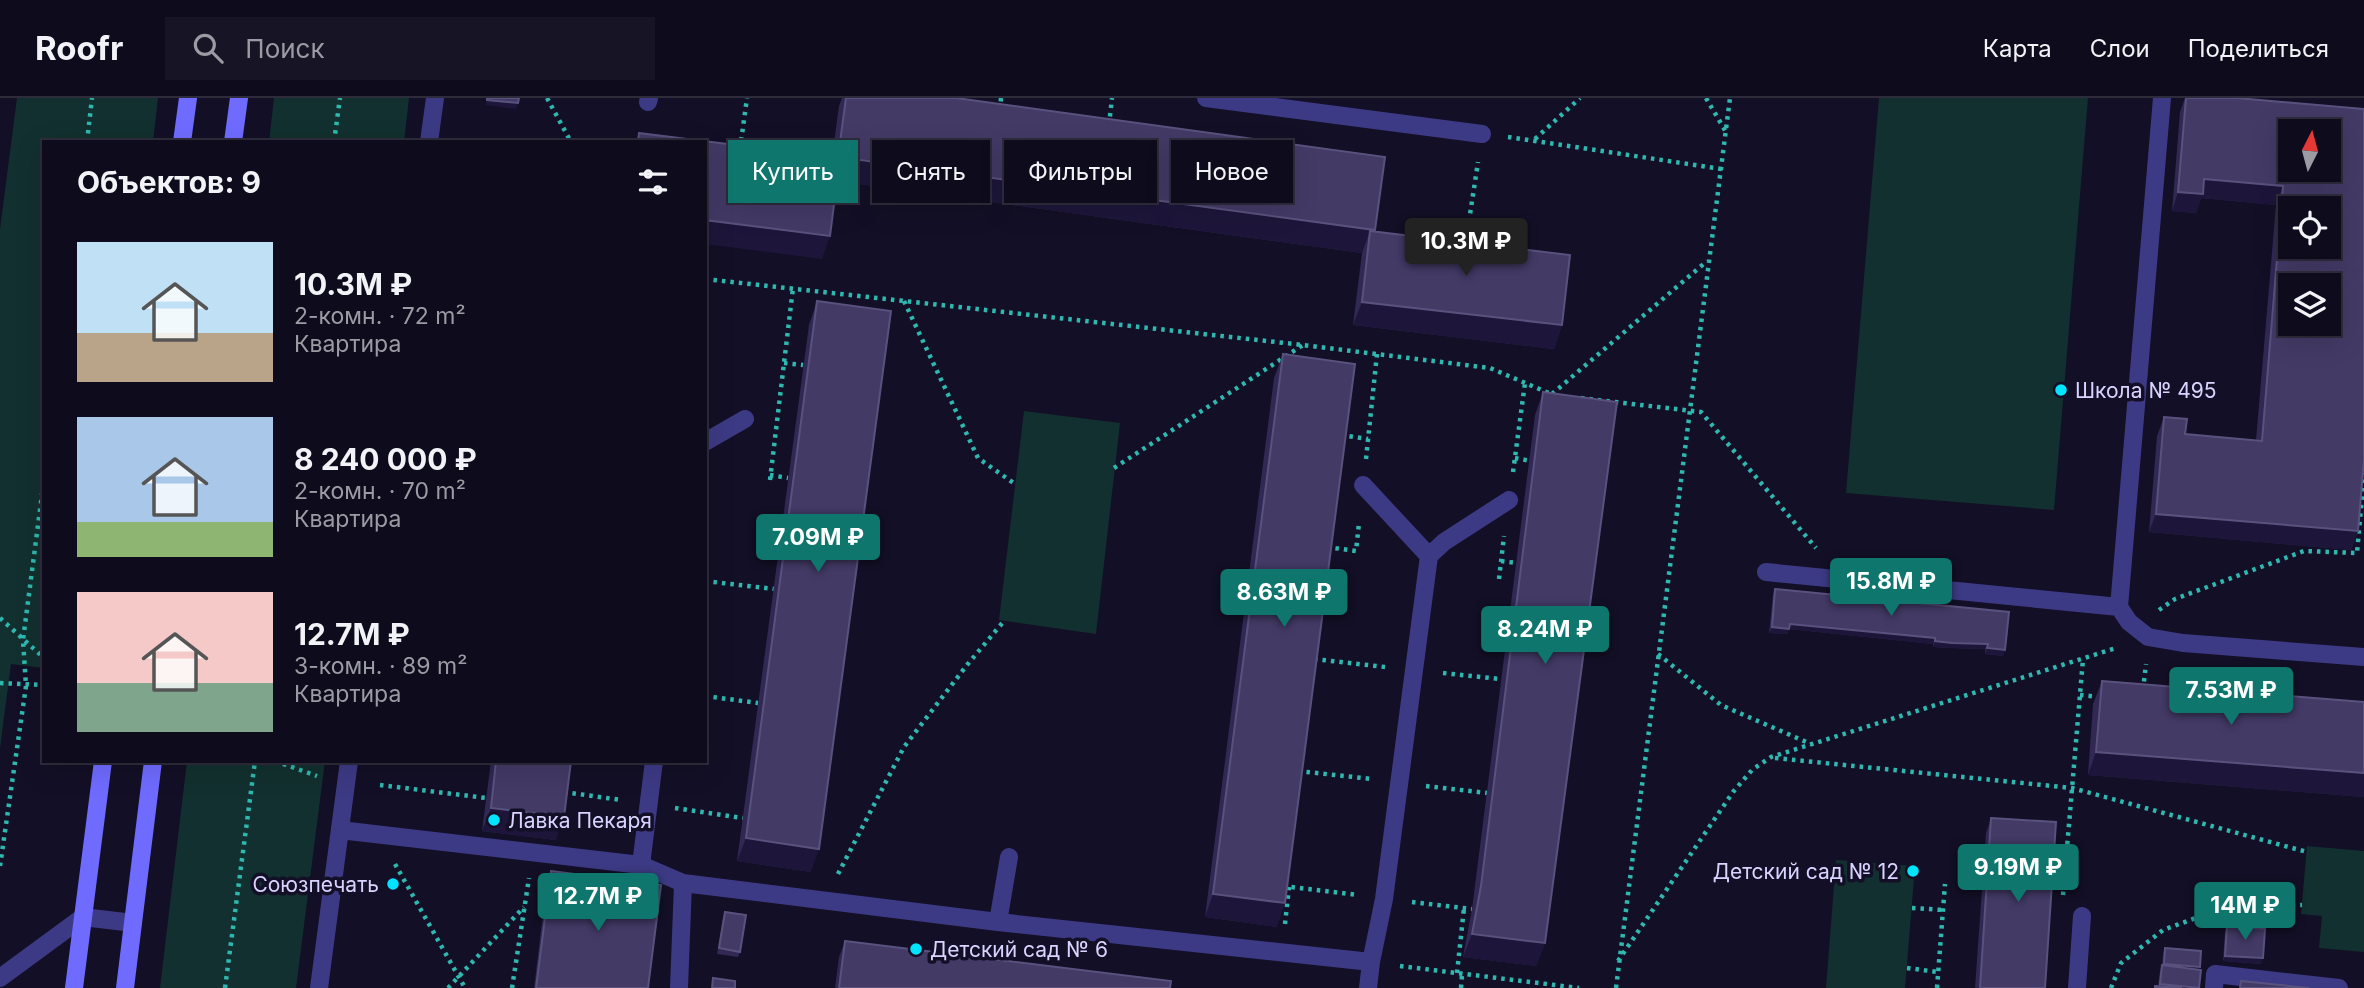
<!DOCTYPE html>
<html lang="ru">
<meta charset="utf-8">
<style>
body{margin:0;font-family:Inter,sans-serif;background:#171425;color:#f1f3f6;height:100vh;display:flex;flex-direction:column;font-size:26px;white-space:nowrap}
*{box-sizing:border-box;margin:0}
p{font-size:23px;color:#9b9ba3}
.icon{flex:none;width:38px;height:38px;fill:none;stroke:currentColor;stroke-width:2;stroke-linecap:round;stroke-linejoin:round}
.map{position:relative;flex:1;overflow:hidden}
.sheet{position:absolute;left:42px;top:42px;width:665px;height:623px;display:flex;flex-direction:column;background:#0e0b1c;border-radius:0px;box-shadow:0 7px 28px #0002,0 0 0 2px #2e2b3b}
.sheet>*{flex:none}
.top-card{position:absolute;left:728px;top:42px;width:665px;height:63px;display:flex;gap:14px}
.needle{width:46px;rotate:6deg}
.buttons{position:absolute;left:2278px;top:21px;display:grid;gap:14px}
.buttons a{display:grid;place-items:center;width:63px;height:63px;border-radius:0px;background:#0e0b1c;box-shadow:0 7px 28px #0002,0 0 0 2px #2e2b3b;font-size:35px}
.price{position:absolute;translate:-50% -60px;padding:0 16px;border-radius:7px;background:#0f766e;color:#fff;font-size:23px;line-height:46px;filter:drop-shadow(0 2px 4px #0008)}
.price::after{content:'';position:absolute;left:50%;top:42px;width:21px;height:16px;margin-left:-10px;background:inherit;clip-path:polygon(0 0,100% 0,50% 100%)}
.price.selected{background:#222;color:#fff}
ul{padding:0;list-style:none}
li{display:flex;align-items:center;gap:21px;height:175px;padding:0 35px}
li span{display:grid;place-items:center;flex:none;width:196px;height:140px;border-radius:0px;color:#555}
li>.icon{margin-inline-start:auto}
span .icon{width:84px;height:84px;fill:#fffc;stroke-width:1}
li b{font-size:30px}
h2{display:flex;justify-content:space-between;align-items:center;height:84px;padding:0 35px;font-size:30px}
.tag{padding:0 24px;border-radius:0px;background:#0e0b1c;box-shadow:0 7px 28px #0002,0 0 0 2px #2e2b3b;font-size:24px;line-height:63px}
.tag.selected{background:#0f766e;color:#fff}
header{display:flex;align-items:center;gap:42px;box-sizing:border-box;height:98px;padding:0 35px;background:#0e0b1c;border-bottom:2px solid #2e2b3b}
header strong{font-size:33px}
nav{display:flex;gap:38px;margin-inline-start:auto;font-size:24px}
.search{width:490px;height:63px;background:#171425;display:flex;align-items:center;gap:18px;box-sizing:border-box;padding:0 24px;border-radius:0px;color:#9b9ba3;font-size:26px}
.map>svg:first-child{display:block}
</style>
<header>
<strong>Roofr</strong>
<div class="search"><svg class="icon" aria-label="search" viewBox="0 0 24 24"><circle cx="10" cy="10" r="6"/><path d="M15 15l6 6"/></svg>Поиск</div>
<nav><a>Карта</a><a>Слои</a><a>Поделиться</a></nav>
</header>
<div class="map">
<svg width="2364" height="890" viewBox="0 0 2364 890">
<rect width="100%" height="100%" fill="#130f26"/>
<!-- green -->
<path fill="#12302f" d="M 17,0 L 158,0 L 153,44 L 44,44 L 44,570 L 11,566 L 0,650 L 0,131 Z
M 274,0 L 409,0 L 404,44 L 269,44 Z
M 1879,0 L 2088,0 L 2054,412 L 1846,395 Z
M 1024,313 L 1120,325 L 1096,536 L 999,522 Z
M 187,663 L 325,663 L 296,890 L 160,890 Z
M 2307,748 L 2364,753 L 2364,854 L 2319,850 L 2322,818 L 2301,816 Z
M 1836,762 L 1915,768 L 1905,890 L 1826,890 Z"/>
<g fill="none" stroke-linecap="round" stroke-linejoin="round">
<!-- path -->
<path stroke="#2fb8b0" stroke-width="4.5" stroke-dasharray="3.5 5" stroke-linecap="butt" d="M 547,0 L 571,44
M 1706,0 L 1726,34
M 1000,12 L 1001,0
M 1109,27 L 1112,0
M 1508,39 L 1722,71
M 1535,41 L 1580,0
M 87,44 L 92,0
M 334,44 L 340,0
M 740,51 L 747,0
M 1465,149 L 1478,64
M 705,181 L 1303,247 L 1490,270 L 1551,296
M 904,203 L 978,360 L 1015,386
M 784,265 L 803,267
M 1552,296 L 1707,163
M 1581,300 L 1701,314 L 1816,450
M 1341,337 L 1368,341
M 1515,360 L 1531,363
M 1366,361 L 1377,256
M 1114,370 L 1303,247
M 1513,374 L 1525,285
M 770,377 L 788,380
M 770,382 L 793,190
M 1327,449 L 1356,453 L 1359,425
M 1501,463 L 1516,465
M 1499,481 L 1504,438
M 705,483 L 774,491
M 2159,512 L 2175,501 L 2304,453 L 2357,455 L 2364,375
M 0,520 L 44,560
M 1658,556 L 1721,607 L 1811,646
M 1314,561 L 1385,569
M 1443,575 L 1500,581
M 0,585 L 44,587
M 2143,592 L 2146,566
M 2080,597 L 2100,599
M 705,598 L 758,605
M 2251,600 L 2252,577
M 1775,660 L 2072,690 L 2307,754
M 275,663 L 317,678
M 1298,673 L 1372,681
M 380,687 L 486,700
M 1426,688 L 1487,695
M 564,694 L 621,702
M 675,710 L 743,720
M 395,766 L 465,890
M 0,768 L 26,588 L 23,542 L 44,381
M 838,776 L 904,649 L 967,567 L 1004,523
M 1283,788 L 1358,797
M 2063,797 L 2083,561
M 1412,804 L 1472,811
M 1912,810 L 1943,812
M 1285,826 L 1289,789
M 1618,863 L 1733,694 L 1752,672 L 1771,659 L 2116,550
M 1400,868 L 1579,890
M 1907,870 L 1938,874
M 1457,875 L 1464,810
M 225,890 L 255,663
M 448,890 L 524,809
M 512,890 L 529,780
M 1461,890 L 1462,876
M 1616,890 L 1730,0
M 1937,890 L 1945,786
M 2111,890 L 2121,865 L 2163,832 L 2212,814 L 2272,808 L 2302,807"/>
<!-- lane -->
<path stroke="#3d3a85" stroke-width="18" d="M 1206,0 L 1482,36
M 648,4 L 649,0
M 705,344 L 745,321
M 1363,387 L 1429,458
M 1766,474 L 2119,509 L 2129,524 L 2148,539 L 2183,545 L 2364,559
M 2119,509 L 2162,0
M 340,732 L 641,767 L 683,785 L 998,824 L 1371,864 L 1368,890
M 641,767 L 654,663
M 998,824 L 1009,759
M 1371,864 L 1384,801 L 1429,458 L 1444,444 L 1509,402
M 679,890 L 683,785
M 2077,890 L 2082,818
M 2214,890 L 2215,876 L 2339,890"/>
<!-- street -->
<path stroke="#3d3a85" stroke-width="18" d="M 429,44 L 435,0
M 0,880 L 83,819 L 133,825
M 319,890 L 349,663"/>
<!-- secondary -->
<path stroke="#6f6bff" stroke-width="18" d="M 182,44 L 188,0
M 233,44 L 239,0
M 74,890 L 103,663
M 125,890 L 153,663"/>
</g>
<!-- wall -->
<path fill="#312854" d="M 842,0 L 956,0 L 1375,134 L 1562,227 L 1554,251 L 1353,227 L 1362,155 L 837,83 L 822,161 L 705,44 L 636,44 L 639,35 L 832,59 L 839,8 Z
M 2185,0 L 2237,0 L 2364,11 L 2358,433 L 2351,452 L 2149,434 L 2157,338 L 2164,319 L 2185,336 L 2256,342 L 2276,107 L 2201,100 L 2196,115 L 2172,113 L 2180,14 Z
M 817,203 L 811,774 L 737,763 L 809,227 Z
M 1283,256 L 1277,829 L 1205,819 L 1274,280 Z
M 1543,294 L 1545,845 L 1536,868 L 1463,859 L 1472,811 L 1535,317 Z
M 1775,491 L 2005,552 L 2003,558 L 1985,556 L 1985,551 L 1950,550 L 1933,549 L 1933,546 L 1789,531 L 1787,536 L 1769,535 L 1773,497 Z
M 2102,583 L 2364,604 L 2364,699 L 2088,677 L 2093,606 Z
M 491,663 L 571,663 L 556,742 L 482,733 Z
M 1991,720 L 2045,890 L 1975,890 L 1986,735 Z
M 551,773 L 648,890 L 534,890 L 547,783 Z
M 725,814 L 740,854 L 738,859 L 717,856 L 723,820 Z
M 2227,828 L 2261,866 L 2223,863 L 2225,834 Z
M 845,843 L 1170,890 L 835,890 L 839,859 Z
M 2165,850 L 2199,871 L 2199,890 L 2154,890 L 2155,888 L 2158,888 L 2160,873 L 2162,867 L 2163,856 Z"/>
<!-- shaded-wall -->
<path fill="#1d163a" d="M 487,2 L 518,5 L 516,11 L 485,7 Z
M 838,59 L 1375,132 L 1368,152 L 1370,133 L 1362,155 L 829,82 Z
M 2204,81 L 2283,88 L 2276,107 L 2201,100 L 2196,115 L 2172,113 L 2178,94 Z
M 705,122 L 830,138 L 822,161 L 705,146 Z
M 1362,204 L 1562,227 L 1554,251 L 1353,227 Z
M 2156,416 L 2358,433 L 2351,452 L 2149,434 Z
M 1790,526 L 1935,540 L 1933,546 L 1789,531 L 1787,536 L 1769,535 L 1772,529 Z
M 1935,543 L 1988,546 L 1985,551 L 1950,550 L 1933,549 Z
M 1987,550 L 2005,552 L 2003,558 L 1985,556 Z
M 2096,654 L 2364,675 L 2364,699 L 2088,677 Z
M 491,710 L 564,719 L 556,742 L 482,733 Z
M 746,740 L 819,751 L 811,774 L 737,763 Z
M 1213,796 L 1285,805 L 1277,829 L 1205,819 Z
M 1472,836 L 1545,845 L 1536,868 L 1463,859 Z
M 2225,858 L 2263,860 L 2261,866 L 2223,863 Z
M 2164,866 L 2200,869 L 2198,874 L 2162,871 Z
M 2160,886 L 2199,890 L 2158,890 Z"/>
<!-- building -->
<path fill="#433a66" stroke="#5a527e" stroke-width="2" fill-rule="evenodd" d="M 487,0 L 519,0 L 518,5 L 487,2 Z
M 846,0 L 956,0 L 1385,59 L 1375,132 L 838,59 Z
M 2186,0 L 2237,0 L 2364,11 L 2364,361 L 2358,433 L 2156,416 L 2164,319 L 2187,321 L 2185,336 L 2262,343 L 2283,88 L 2204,81 L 2203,96 L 2178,94 ZM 2291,33 L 2329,33 L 2329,72 L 2291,72 ZM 2291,110 L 2329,110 L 2329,149 L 2291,149 ZM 2291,187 L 2329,187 L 2329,226 L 2291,226 Z
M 639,35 L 840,60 L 830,138 L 705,122 L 705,44 L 638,44 Z
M 1370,133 L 1570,157 L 1562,227 L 1362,204 Z
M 817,203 L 891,213 L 819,751 L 746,740 Z
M 1283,256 L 1355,266 L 1285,805 L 1213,796 Z
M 1543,294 L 1617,304 L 1545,845 L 1472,836 L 1481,788 Z
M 1775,491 L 2009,514 L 2005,552 L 1987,550 L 1988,546 L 1952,545 L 1935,543 L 1935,540 L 1790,526 L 1789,531 L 1772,529 Z
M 2102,583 L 2364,604 L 2364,675 L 2096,654 Z
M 496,663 L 571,663 L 564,719 L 491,710 Z
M 1991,720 L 2056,724 L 2045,890 L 1980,890 Z
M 551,773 L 661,787 L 648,890 L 536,890 Z
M 725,814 L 746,817 L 740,854 L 719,850 Z
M 2227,828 L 2265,831 L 2263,860 L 2225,858 Z
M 845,843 L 1171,883 L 1170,890 L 839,890 Z
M 2165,850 L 2201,853 L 2200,869 L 2164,866 Z
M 2162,867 L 2201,872 L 2199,890 L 2160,886 Z
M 713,880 L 735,883 L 735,890 L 712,890 Z
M 2241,883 L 2309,890 L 2240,890 Z
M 2155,888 L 2182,890 L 2155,890 Z"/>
<!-- markers -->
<g fill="#00e5ff" stroke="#130f26" stroke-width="2.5">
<circle cx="2061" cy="292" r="7"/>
<circle cx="494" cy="722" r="7"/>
<circle cx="1913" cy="773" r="7"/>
<circle cx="393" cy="786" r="7"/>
<circle cx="916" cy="851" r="7"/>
</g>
<g text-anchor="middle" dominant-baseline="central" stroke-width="7" stroke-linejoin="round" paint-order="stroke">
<!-- poi labels -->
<g font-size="21" fill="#d9d4ff" stroke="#130f26" text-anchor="start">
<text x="2075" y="292">Школа № 495</text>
<text x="508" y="722">Лавка Пекаря</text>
<text x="1899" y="773" text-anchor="end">Детский сад № 12</text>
<text x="379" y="786" text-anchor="end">Союзпечать</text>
<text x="930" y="851">Детский сад № 6</text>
</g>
</g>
</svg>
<div class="buttons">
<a><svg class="needle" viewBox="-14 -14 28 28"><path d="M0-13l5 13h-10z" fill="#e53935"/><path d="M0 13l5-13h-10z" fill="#9b9ba3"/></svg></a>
<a><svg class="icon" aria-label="locate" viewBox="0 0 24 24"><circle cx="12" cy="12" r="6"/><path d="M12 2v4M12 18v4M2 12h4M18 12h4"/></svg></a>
<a><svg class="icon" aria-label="layers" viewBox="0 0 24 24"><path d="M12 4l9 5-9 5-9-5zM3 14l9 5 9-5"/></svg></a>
</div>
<b class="price selected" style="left:1466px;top:180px">10.3M ₽</b>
<b class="price" style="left:818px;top:476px">7.09M ₽</b>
<b class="price" style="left:1891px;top:520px">15.8M ₽</b>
<b class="price" style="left:1284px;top:531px">8.63M ₽</b>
<b class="price" style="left:1545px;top:568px">8.24M ₽</b>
<b class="price" style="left:2231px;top:629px">7.53M ₽</b>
<b class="price" style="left:2018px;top:806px">9.19M ₽</b>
<b class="price" style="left:598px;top:835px">12.7M ₽</b>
<b class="price" style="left:2245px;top:844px">14M ₽</b>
<div class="top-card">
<a class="tag selected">Купить</a>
<a class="tag">Снять</a>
<a class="tag">Фильтры</a>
<a class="tag">Новое</a>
</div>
<section class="sheet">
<h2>Объектов: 9<svg class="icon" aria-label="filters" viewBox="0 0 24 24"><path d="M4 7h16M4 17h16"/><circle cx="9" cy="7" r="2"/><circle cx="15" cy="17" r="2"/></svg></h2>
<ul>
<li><span style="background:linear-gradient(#bfe0f5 65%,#b9a48a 0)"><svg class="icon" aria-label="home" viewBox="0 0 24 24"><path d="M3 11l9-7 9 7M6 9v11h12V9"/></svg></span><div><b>10.3M ₽</b><p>2-комн. · 72 m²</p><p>Квартира</p></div></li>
<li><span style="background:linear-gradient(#a9c7e8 75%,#8fb573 0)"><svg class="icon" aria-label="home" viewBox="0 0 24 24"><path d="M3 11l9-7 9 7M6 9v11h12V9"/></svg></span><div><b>8 240 000 ₽</b><p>2-комн. · 70 m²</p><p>Квартира</p></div></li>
<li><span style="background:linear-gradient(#f6c9c9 65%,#7fa58c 0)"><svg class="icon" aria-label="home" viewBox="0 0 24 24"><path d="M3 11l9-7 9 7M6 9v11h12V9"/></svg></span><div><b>12.7M ₽</b><p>3-комн. · 89 m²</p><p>Квартира</p></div></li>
</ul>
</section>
</div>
